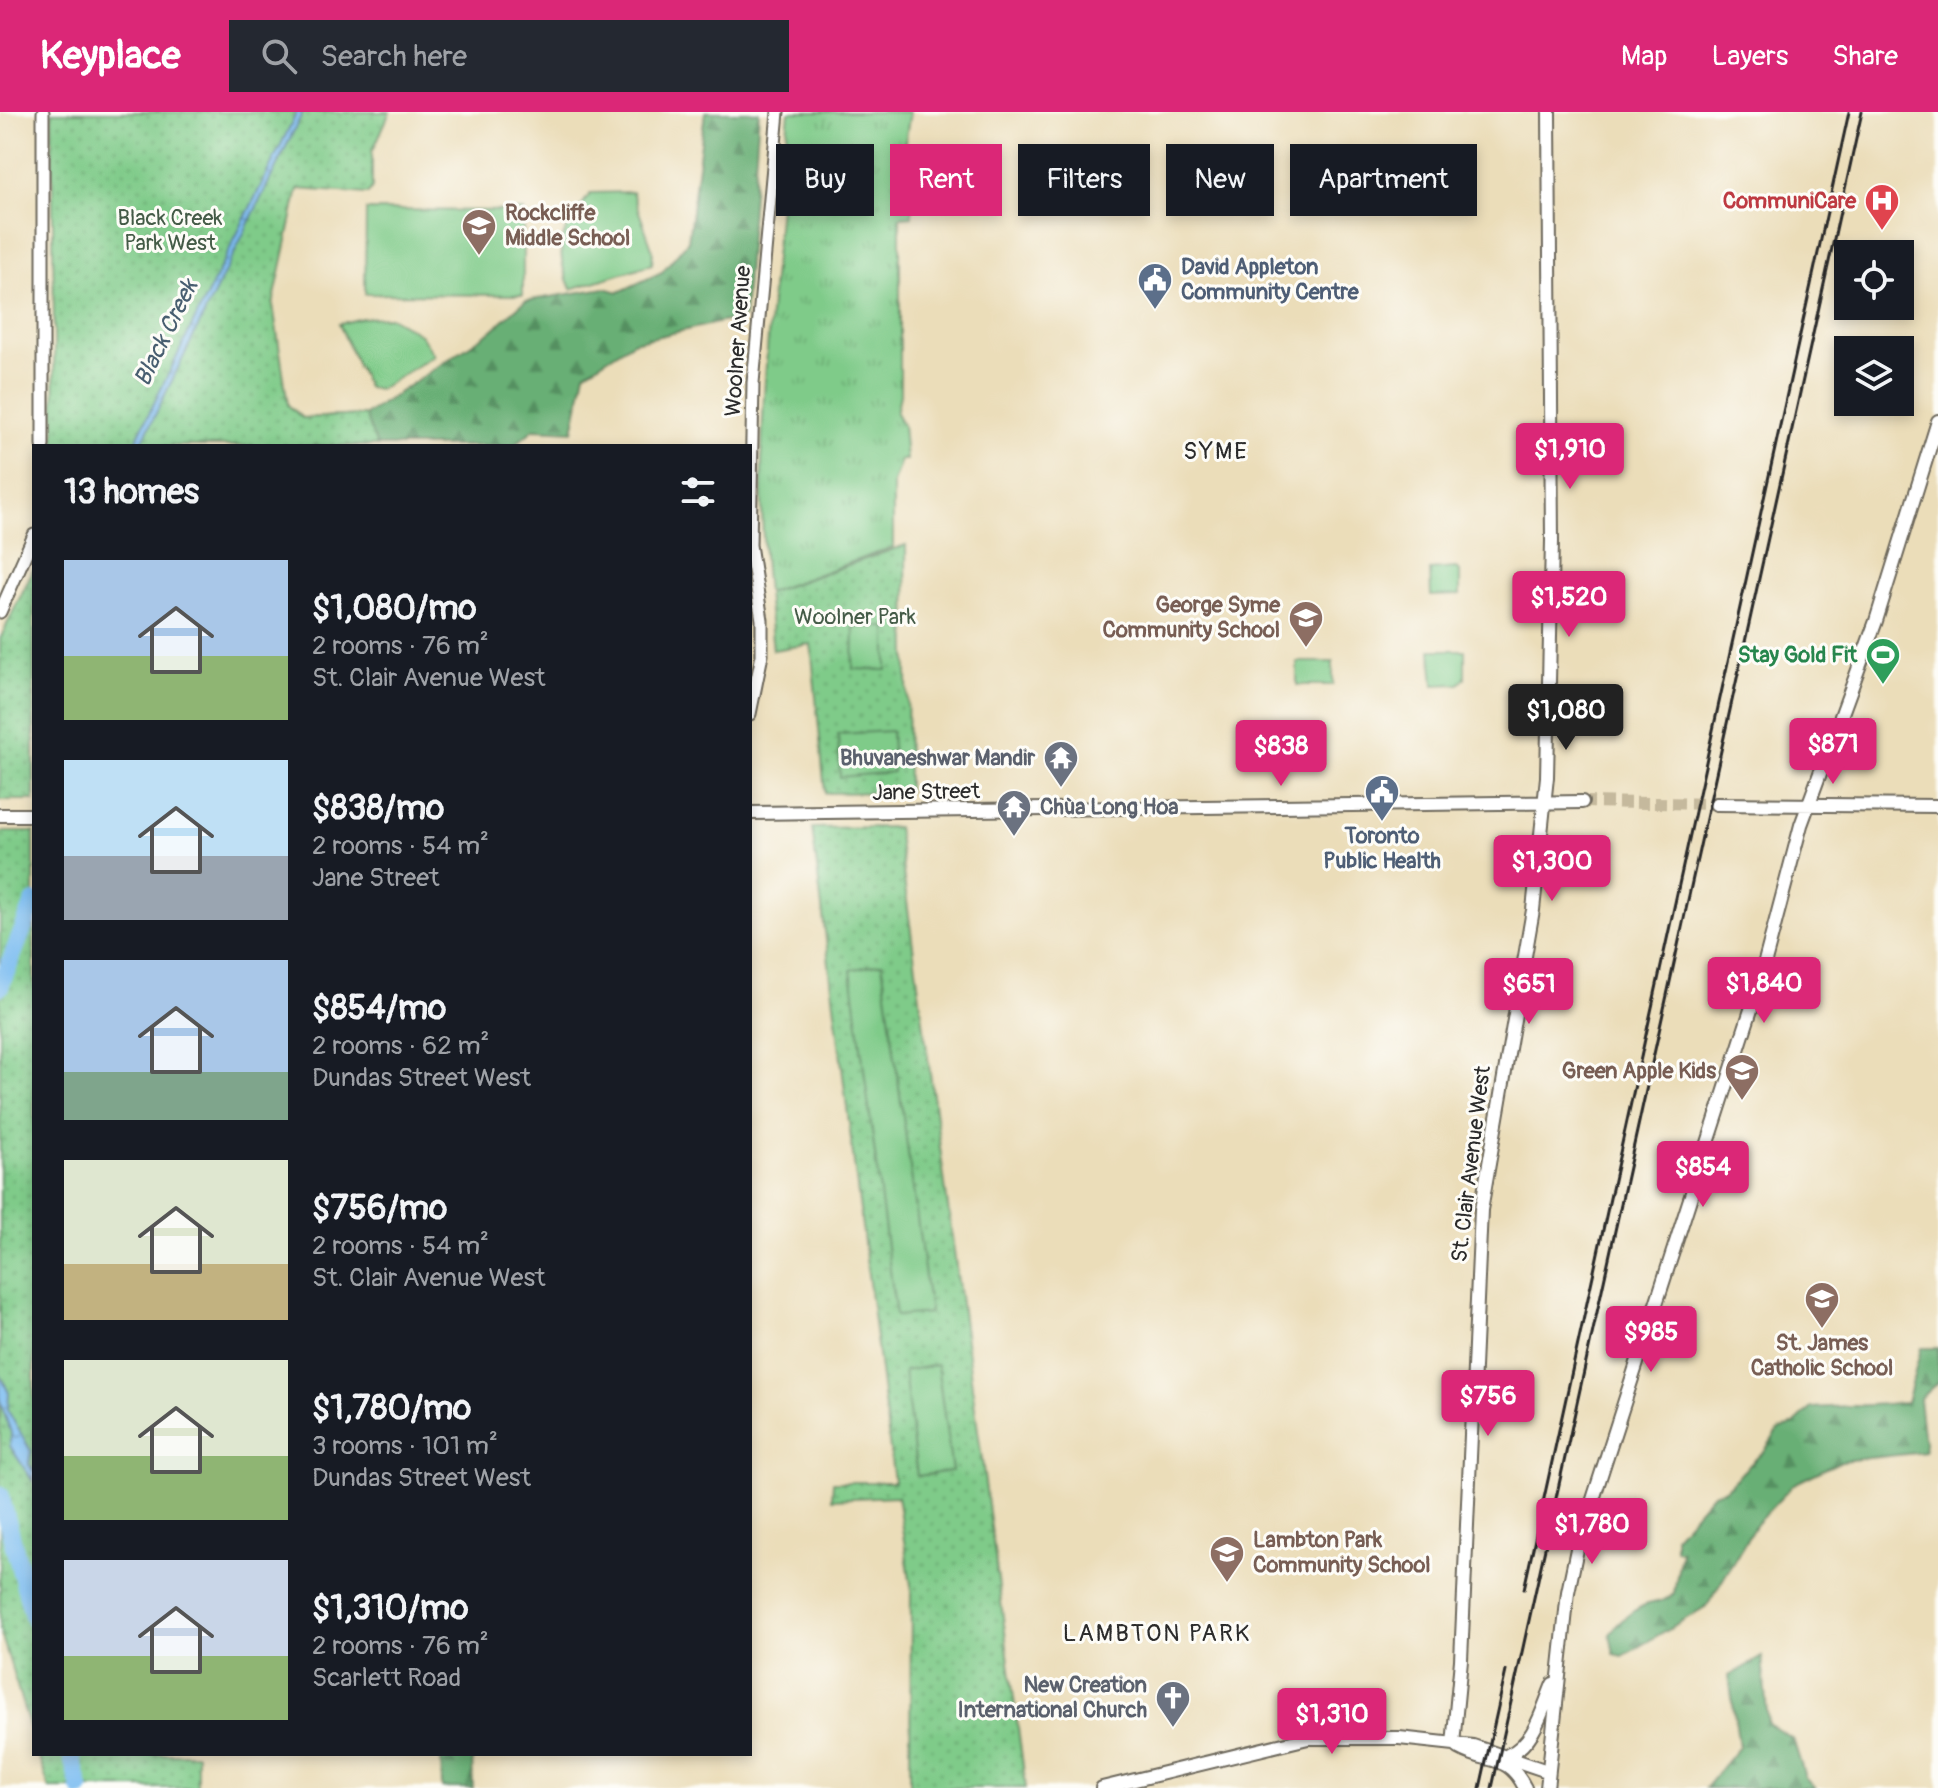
<!DOCTYPE html>
<meta charset="utf-8">
<style>
body{margin:0;font-family:Pangolin,sans-serif;background:#242831;color:#f1f3f6;height:100vh;display:flex;flex-direction:column;font-size:30px;white-space:nowrap}
*{box-sizing:border-box;margin:0}
p{font-size:26px;color:#9ea1a6}
.icon{flex:none;width:44px;height:44px;fill:none;stroke:currentColor;stroke-width:2;stroke-linecap:round;stroke-linejoin:round}
.map{position:relative;flex:1;overflow:hidden}
.sheet{position:absolute;left:32px;top:332px;width:720px;height:1312px;display:flex;flex-direction:column;background:#171b24;border-radius:0px;box-shadow:0 4px 12px #0003}
.sheet>*{flex:none}
.hud{position:absolute;left:776px;top:32px;width:760px;height:72px;display:flex;gap:16px}
.fabs{position:absolute;left:1834px;top:128px;display:grid;gap:16px}
.fabs a{display:grid;place-items:center;width:80px;height:80px;border-radius:0px;background:#171b24;box-shadow:0 4px 12px #0003;font-size:40px}
.price{position:absolute;translate:-50% -68px;padding:0 18px;border-radius:8px;background:#db2777;color:#fff;font-size:26px;line-height:52px;filter:drop-shadow(0 2px 4px #0008)}
.price::after{content:'';position:absolute;left:50%;top:48px;width:24px;height:18px;margin-left:-12px;background:inherit;clip-path:polygon(0 0,100% 0,50% 100%)}
.price.on{background:#222;color:#fff}
ul{padding:0;list-style:none}
li{display:flex;align-items:center;gap:24px;height:200px;padding:0 32px}
li span{display:grid;place-items:center;flex:none;width:224px;height:160px;border-radius:0px;color:#555}
li>.icon{margin-inline-start:auto}
span .icon{width:96px;height:96px;fill:#fffc;stroke-width:1}
li b{font-size:34px}
h2{display:flex;justify-content:space-between;align-items:center;height:96px;padding:0 32px;font-size:34px}
.tag{padding:0 28px;border-radius:0px;background:#171b24;box-shadow:0 4px 12px #0003;font-size:28px;line-height:72px}
.tag.on{background:#db2777;color:#fff}
header{display:flex;align-items:center;gap:48px;box-sizing:border-box;height:112px;padding:0 40px;background:#db2777;color:#fff}
header strong{font-size:38px}
nav{display:flex;gap:44px;margin-inline-start:auto;font-size:28px}
.search{width:560px;height:72px;background:#242831;display:flex;align-items:center;gap:20px;box-sizing:border-box;padding:0 28px;border-radius:0px;color:#9ea1a6;font-size:30px}
.map>svg:first-child{display:block}
</style>
<header>
<strong>Keyplace</strong>
<div class="search"><svg class="icon" aria-label="search" viewBox="0 0 24 24"><circle cx="10" cy="10" r="6"/><path d="M15 15l6 6"/></svg>Search here</div>
<nav><a>Map</a><a>Layers</a><a>Share</a></nav>
</header>
<div class="map">
<svg width="1938" height="1676" viewBox="0 0 1938 1676">
<defs>
<pattern id="grass-tufts" width="24" height="20" patternUnits="userSpaceOnUse" patternTransform="scale(2)"><rect width="24" height="20" fill="#7fcb89"/><path d="M3 7l-1-3M5 7V3M7 7l1-3M15 17l-1-3M17 17v-4M19 17l1-3" fill="none" stroke="#6eae76"/></pattern>
<pattern id="forest-firs" width="22" height="20" patternUnits="userSpaceOnUse" patternTransform="scale(2)"><rect width="22" height="20" fill="#67af75"/><path d="M5 1l3.5 6h-7zM16 11l3.5 6h-7z" fill="#558f60"/></pattern>
<pattern id="park-dots" width="8" height="8" patternUnits="userSpaceOnUse" patternTransform="scale(2)"><rect width="8" height="8" fill="#7fcb89"/><path d="M2 2h.1M6 6h.1" fill="none" stroke="#6eae76" stroke-width="1.8" stroke-linecap="round"/></pattern>
<pattern id="water-ripples" width="26" height="14" patternUnits="userSpaceOnUse" patternTransform="scale(2)"><rect width="26" height="14" fill="#7dbdf1"/><path d="M2 4q2-2 4 0t4 0M15 11q2-2 4 0t4 0" fill="none" stroke="#679ac3"/></pattern>
</defs>
<rect width="100%" height="100%" fill="#fdfcf7"/>
<filter id="ink" filterUnits="userSpaceOnUse"><feTurbulence type="fractalNoise" baseFrequency=".0125" numOctaves="2"/><feDisplacementMap in="SourceGraphic" scale="16" xChannelSelector="R" yChannelSelector="G"/><feConvolveMatrix kernelMatrix="1 2 1 2 8 2 1 2 1" color-interpolation-filters="sRGB"/></filter>
<filter id="wash" filterUnits="userSpaceOnUse"><feTurbulence type="fractalNoise" baseFrequency=".006" numOctaves="4" result="noise"/><feDisplacementMap in="SourceGraphic" scale="32" xChannelSelector="R" yChannelSelector="G"/><feGaussianBlur stdDeviation="1.8" result="paint"/><feColorMatrix in="noise" values="0 0 0 0 0 0 0 0 0 0 0 0 0 0 0 0 0 1.4 0 .05"/><feComposite in="paint" operator="in"/></filter>
<g filter="url(#wash)">
<rect width="100%" height="100%" fill="#ebddb9"/>
<!-- grass -->
<path fill="url(#grass-tufts)" stroke="#557b5a" stroke-width="2" d="M 789,0 L 910,0 L 898,75 L 906,85 L 912,85 L 912,104 L 900,105 L 900,283 L 896,301 L 903,313 L 906,348 L 901,348 L 893,371 L 893,435 L 767,481 C 751,322 775,159 789,0 Z"/>
<!-- forest -->
<path fill="url(#forest-firs)" stroke="#496d50" stroke-width="2" d="M 705,0 L 759,0 L 744,205 L 633,230 L 585,261 L 573,319 L 534,317 L 513,334 L 295,334 L 302,306 L 365,303 L 491,219 L 525,189 L 605,176 L 619,180 L 662,160 L 688,129 Z
M 1921,1236 L 1938,1236 L 1938,1270 L 1919,1287 L 1925,1340 L 1841,1349 L 1794,1372 L 1756,1412 L 1707,1494 L 1623,1544 L 1614,1542 L 1610,1522 C 1617,1511 1633,1498 1645,1493 C 1657,1489 1664,1491 1674,1481 L 1681,1439 L 1675,1438 L 1675,1424 L 1713,1381 L 1724,1378 L 1765,1338 L 1779,1318 L 1794,1312 L 1811,1296 L 1907,1291 Z
M 1762,1545 L 1768,1612 L 1793,1627 L 1805,1665 L 1815,1676 L 1705,1676 L 1739,1635 L 1729,1564 Z
M 441,1642 L 472,1642 L 473,1676 L 442,1676 Z"/>
<!-- park -->
<path fill="url(#park-dots)" stroke="#557b5a" stroke-width="2" d="M 52,0 L 390,0 L 372,40 L 372,76 L 368,82 L 298,77 L 273,193 L 288,293 L 302,306 L 365,303 L 377,334 L 55,334 Z
M 906,433 L 908,680 L 825,681 L 811,532 L 773,538 L 767,481 Z
M 34,456 L 34,688 L 0,688 L 0,527 Z
M 897,715 L 1026,1676 L 910,1676 L 911,1473 L 897,1384 L 832,1387 L 833,1370 L 894,1370 L 812,716 Z
M 0,720 L 34,720 L 34,1630 L 0,1518 Z
M 38,1642 L 197,1642 L 197,1676 L 49,1676 Z"/>
<!-- garden -->
<path fill="#7fcb89" stroke="#557b5a" stroke-width="2" d="M 632,80 L 653,139 L 652,152 L 571,177 C 551,134 563,116 591,81 Z
M 366,98 L 523,99 L 523,183 L 365,182 Z
M 390,205 L 420,222 L 434,243 L 380,277 L 367,275 L 339,212 L 362,206 Z
M 1456,456 L 1460,459 L 1460,483 L 1431,484 L 1430,458 Z
M 854,515 L 887,515 L 887,558 L 853,557 Z
M 1431,538 L 1465,538 L 1465,566 L 1459,572 L 1434,573 Z
M 1297,550 L 1333,550 L 1333,573 L 1297,573 Z
M 891,619 L 893,660 L 840,665 L 838,622 Z
M 882,851 L 930,1201 L 896,1204 L 851,858 Z
M 937,1253 L 952,1359 L 917,1364 L 904,1259 Z"/>
<!-- water -->
<path fill="url(#water-ripples)" stroke="#54748e" stroke-width="2" d="M 297,0 L 303,0 L 140,334 L 133,334 Z
M 0,1262 L 9,1281 L 8,1299 L 31,1339 L 29,1352 L 34,1360 L 34,1371 L 10,1334 L 11,1321 L 0,1289 Z"/>
<g fill="none" stroke-linecap="round" stroke-linejoin="round">
<!-- river -->
<path stroke="#7dbdf1" stroke-width="18" d="M 0,875 L 34,790
M 0,1383 L 34,1507
M 71,1642 L 80,1676"/>
</g>
</g>
<g filter="url(#ink)">
<g fill="none" stroke-linecap="round" stroke-linejoin="round">
<!-- secondary-tunnel -->
<path stroke="#c5b99d" stroke-width="12" stroke-dasharray="12 6" stroke-linecap="butt" d="M 1582,690 L 1716,692"/>
<defs>
<path id="tertiary" d="M 43,0 L 43,334
M 0,500 L 34,423
M 750,602 L 762,543 L 762,508 L 750,433 L 753,271 L 778,0"/>
<path id="secondary" d="M 1716,692 L 1938,694
M 750,701 L 1582,690
M 0,703 L 34,703
M 1453,1632 L 1461,1548 L 1481,1098 L 1533,798 L 1547,665 L 1552,429 L 1549,0
M 1459,1636 C 1489,1653 1507,1640 1525,1676
M 1508,1643 C 1535,1631 1542,1598 1553,1572
M 1102,1676 L 1308,1626 L 1399,1626 L 1473,1634 L 1547,1659
M 1547,1676 L 1568,1480 L 1577,1437 L 1758,876 L 1801,713 L 1876,509 L 1938,309"/>
</defs>
<!-- tertiary casing -->
<use href="#tertiary" stroke="#6e695d" stroke-width="15"/>
<!-- secondary casing -->
<use href="#secondary" stroke="#6e695d" stroke-width="16"/>
<!-- tertiary -->
<use href="#tertiary" stroke="#fff" stroke-width="11"/>
<!-- secondary -->
<use href="#secondary" stroke="#fff" stroke-width="12"/>
<!-- rail -->
<path stroke="#2b2b2b" stroke-width="3" d="M 1524,1477 L 1849,0
M 1480,1676 L 1506,1559
M 1492,1676 L 1862,0"/>
</g>
</g>
<!-- icons -->
<defs>
<symbol id="hospital-pin" viewBox="-11 -11 22 30"><path d="M0 17L-7.5 6A9.5 9.5 0 1 1 7.5 6Z" fill="#e0444e" stroke="#fdfcf7"/><path d="M-5-5h3v3.5h4V-5h3V5h-3V1.5h-4V5h-3Z" fill="#fff"/></symbol>
<symbol id="school-pin" viewBox="-11 -11 22 30"><path d="M0 17L-7.5 6A9.5 9.5 0 1 1 7.5 6Z" fill="#8d6e63" stroke="#fdfcf7"/><path d="M0-5L7-2L0 1L-7-2ZM-4 1L0 2.5L4 1V4Q0 6-4 4Z" fill="#fff"/></symbol>
<symbol id="civic-pin" viewBox="-11 -11 22 30"><path d="M0 17L-7.5 6A9.5 9.5 0 1 1 7.5 6Z" fill="#5c6f8a" stroke="#fdfcf7"/><path d="M-.6-6.5H3V-4.5H.6V-3L4-1V1h2V6H-6V1h2V-1L-.6-3ZM-1.2 2.5V6h2.4V2.5Z" fill="#fff"/></symbol>
<symbol id="stadium-pin" viewBox="-11 -11 22 30"><path d="M0 17L-7.5 6A9.5 9.5 0 1 1 7.5 6Z" fill="#2e9e5b" stroke="#fdfcf7"/><path d="M0-5a6.5 5 0 1 0 0 10a6.5 5 0 1 0 0-10ZM-3.5-1.8h7v3.6h-7Z" fill="#fff"/></symbol>
<symbol id="temple-pin" viewBox="-11 -11 22 30"><path d="M0 17L-7.5 6A9.5 9.5 0 1 1 7.5 6Z" fill="#6b7280" stroke="#fdfcf7"/><path d="M0-6L5-2H3V0L6.5 2.5H4V6H1.5V3h-3V6H-4V2.5H-6.5L-3 0V-2H-5Z" fill="#fff"/></symbol>
<symbol id="church-pin" viewBox="-11 -11 22 30"><path d="M0 17L-7.5 6A9.5 9.5 0 1 1 7.5 6Z" fill="#6b7280" stroke="#fdfcf7"/><path d="M-1.2-6h2.4v3.5h3.3v2.4h-3.3V6h-2.4V-.1h-3.3v-2.4h3.3Z" fill="#fff"/></symbol>
</defs>
<g fill-rule="evenodd">
<use href="#hospital-pin" x="1862" y="69" width="40" height="54"/>
<use href="#school-pin" x="459" y="94" width="40" height="54"/>
<use href="#civic-pin" x="1135" y="148" width="40" height="54"/>
<use href="#school-pin" x="1286" y="486" width="40" height="54"/>
<use href="#stadium-pin" x="1863" y="523" width="40" height="54"/>
<use href="#temple-pin" x="1041" y="626" width="40" height="54"/>
<use href="#civic-pin" x="1362" y="660" width="40" height="54"/>
<use href="#temple-pin" x="994" y="675" width="40" height="54"/>
<use href="#school-pin" x="1722" y="939" width="40" height="54"/>
<use href="#school-pin" x="1802" y="1167" width="40" height="54"/>
<use href="#school-pin" x="1207" y="1421" width="40" height="54"/>
<use href="#church-pin" x="1153" y="1566" width="40" height="54"/>
</g>
<g text-anchor="middle" dominant-baseline="central" stroke-width="6" stroke-linejoin="round" paint-order="stroke">
<!-- health labels -->
<g font-size="22" font-weight="bold" fill="#be3a42" stroke="#fdfcf7" text-anchor="end">
<text x="1856" y="89">CommuniCare</text>
</g>
<!-- education labels -->
<g font-size="22" font-weight="bold" fill="#785e54" stroke="#fdfcf7" text-anchor="start">
<text x="505" y="101">Rockcliffe<tspan x="505" dy="25">Middle School</tspan></text>
<text x="1280" y="493" text-anchor="end">George Syme<tspan x="1280" dy="25">Community School</tspan></text>
<text x="1716" y="959" text-anchor="end">Green Apple Kids</text>
<text x="1822" y="1231" text-anchor="middle">St. James<tspan x="1822" dy="25">Catholic School</tspan></text>
<text x="1253" y="1428">Lambton Park<tspan x="1253" dy="25">Community School</tspan></text>
</g>
<!-- park labels -->
<g font-size="22" fill="#445b47" stroke="#fdfcf7">
<text x="170" y="106">Black Creek<tspan x="170" dy="25">Park West</tspan></text>
<text x="855" y="505">Woolner Park</text>
</g>
<!-- service labels -->
<g font-size="22" font-weight="bold" fill="#4e5e75" stroke="#fdfcf7" text-anchor="start">
<text x="1181" y="155">David Appleton<tspan x="1181" dy="25">Community Centre</tspan></text>
<text x="1382" y="724" text-anchor="middle">Toronto<tspan x="1382" dy="25">Public Health</tspan></text>
</g>
<!-- street labels -->
<g font-size="22" fill="#2b2b2b" stroke="#fdfcf7">
<text transform="translate(738 229) rotate(-86)">Woolner Avenue</text>
<text transform="translate(926 680) rotate(-1)">Jane Street</text>
<text transform="translate(1471 1052) rotate(-83)">St. Clair Avenue West</text>
</g>
<!-- leisure labels -->
<g font-size="22" font-weight="bold" fill="#27864d" stroke="#fdfcf7" text-anchor="end">
<text x="1857" y="543">Stay Gold Fit</text>
</g>
<!-- worship labels -->
<g font-size="22" font-weight="bold" fill="#5b616d" stroke="#fdfcf7" text-anchor="end">
<text x="1035" y="646">Bhuvaneshwar Mandir</text>
<text x="1040" y="695" text-anchor="start">Chùa Long Hoa</text>
<text x="1147" y="1573">New Creation<tspan x="1147" dy="25">International Church</tspan></text>
</g>
<!-- water labels -->
<g font-size="24" font-style="italic" fill="#485e70" stroke="#fdfcf7">
<text transform="translate(166 221) rotate(-64)">Black Creek</text>
</g>
<!-- neighbourhood labels -->
<g font-size="24" letter-spacing="2" fill="#2b2b2b" stroke="#fdfcf7">
<text x="1216" y="339">SYME</text>
<text x="1157" y="1521">LAMBTON PARK</text>
</g>
</g>
</svg>
<div class="fabs">
<a><svg class="icon" aria-label="locate" viewBox="0 0 24 24"><circle cx="12" cy="12" r="6"/><path d="M12 2v4M12 18v4M2 12h4M18 12h4"/></svg></a>
<a><svg class="icon" aria-label="layers" viewBox="0 0 24 24"><path d="M12 4l9 5-9 5-9-5zM3 14l9 5 9-5"/></svg></a>
</div>
<b class="price" style="left:1570px;top:379px">$1,910</b>
<b class="price" style="left:1569px;top:527px">$1,520</b>
<b class="price on" style="left:1566px;top:640px">$1,080</b>
<b class="price" style="left:1833px;top:674px">$871</b>
<b class="price" style="left:1281px;top:676px">$838</b>
<b class="price" style="left:1552px;top:791px">$1,300</b>
<b class="price" style="left:1764px;top:913px">$1,840</b>
<b class="price" style="left:1529px;top:914px">$651</b>
<b class="price" style="left:1703px;top:1097px">$854</b>
<b class="price" style="left:1651px;top:1262px">$985</b>
<b class="price" style="left:1488px;top:1326px">$756</b>
<b class="price" style="left:1592px;top:1454px">$1,780</b>
<b class="price" style="left:1332px;top:1644px">$1,310</b>
<div class="hud">
<a class="tag">Buy</a>
<a class="tag on">Rent</a>
<a class="tag">Filters</a>
<a class="tag">New</a>
<a class="tag">Apartment</a>
</div>
<section class="sheet">
<h2>13 homes<svg class="icon" aria-label="filters" viewBox="0 0 24 24"><path d="M4 7h16M4 17h16"/><circle cx="9" cy="7" r="2"/><circle cx="15" cy="17" r="2"/></svg></h2>
<ul>
<li><span style="background:linear-gradient(#a9c7e8 60%,#8fb573 0)"><svg class="icon" aria-label="home" viewBox="0 0 24 24"><path d="M3 11l9-7 9 7M6 9v11h12V9"/></svg></span><div><b>$1,080/mo</b><p>2 rooms · 76 m²</p><p>St. Clair Avenue West</p></div></li>
<li><span style="background:linear-gradient(#bfe0f5 60%,#9aa5b1 0)"><svg class="icon" aria-label="home" viewBox="0 0 24 24"><path d="M3 11l9-7 9 7M6 9v11h12V9"/></svg></span><div><b>$838/mo</b><p>2 rooms · 54 m²</p><p>Jane Street</p></div></li>
<li><span style="background:linear-gradient(#a9c7e8 70%,#7fa58c 0)"><svg class="icon" aria-label="home" viewBox="0 0 24 24"><path d="M3 11l9-7 9 7M6 9v11h12V9"/></svg></span><div><b>$854/mo</b><p>2 rooms · 62 m²</p><p>Dundas Street West</p></div></li>
<li><span style="background:linear-gradient(#dfe7d0 65%,#c2b280 0)"><svg class="icon" aria-label="home" viewBox="0 0 24 24"><path d="M3 11l9-7 9 7M6 9v11h12V9"/></svg></span><div><b>$756/mo</b><p>2 rooms · 54 m²</p><p>St. Clair Avenue West</p></div></li>
<li><span style="background:linear-gradient(#dfe7d0 60%,#8fb573 0)"><svg class="icon" aria-label="home" viewBox="0 0 24 24"><path d="M3 11l9-7 9 7M6 9v11h12V9"/></svg></span><div><b>$1,780/mo</b><p>3 rooms · 101 m²</p><p>Dundas Street West</p></div></li>
<li><span style="background:linear-gradient(#c9d6e8 60%,#8fb573 0)"><svg class="icon" aria-label="home" viewBox="0 0 24 24"><path d="M3 11l9-7 9 7M6 9v11h12V9"/></svg></span><div><b>$1,310/mo</b><p>2 rooms · 76 m²</p><p>Scarlett Road</p></div></li>
</ul>
</section>
</div>
